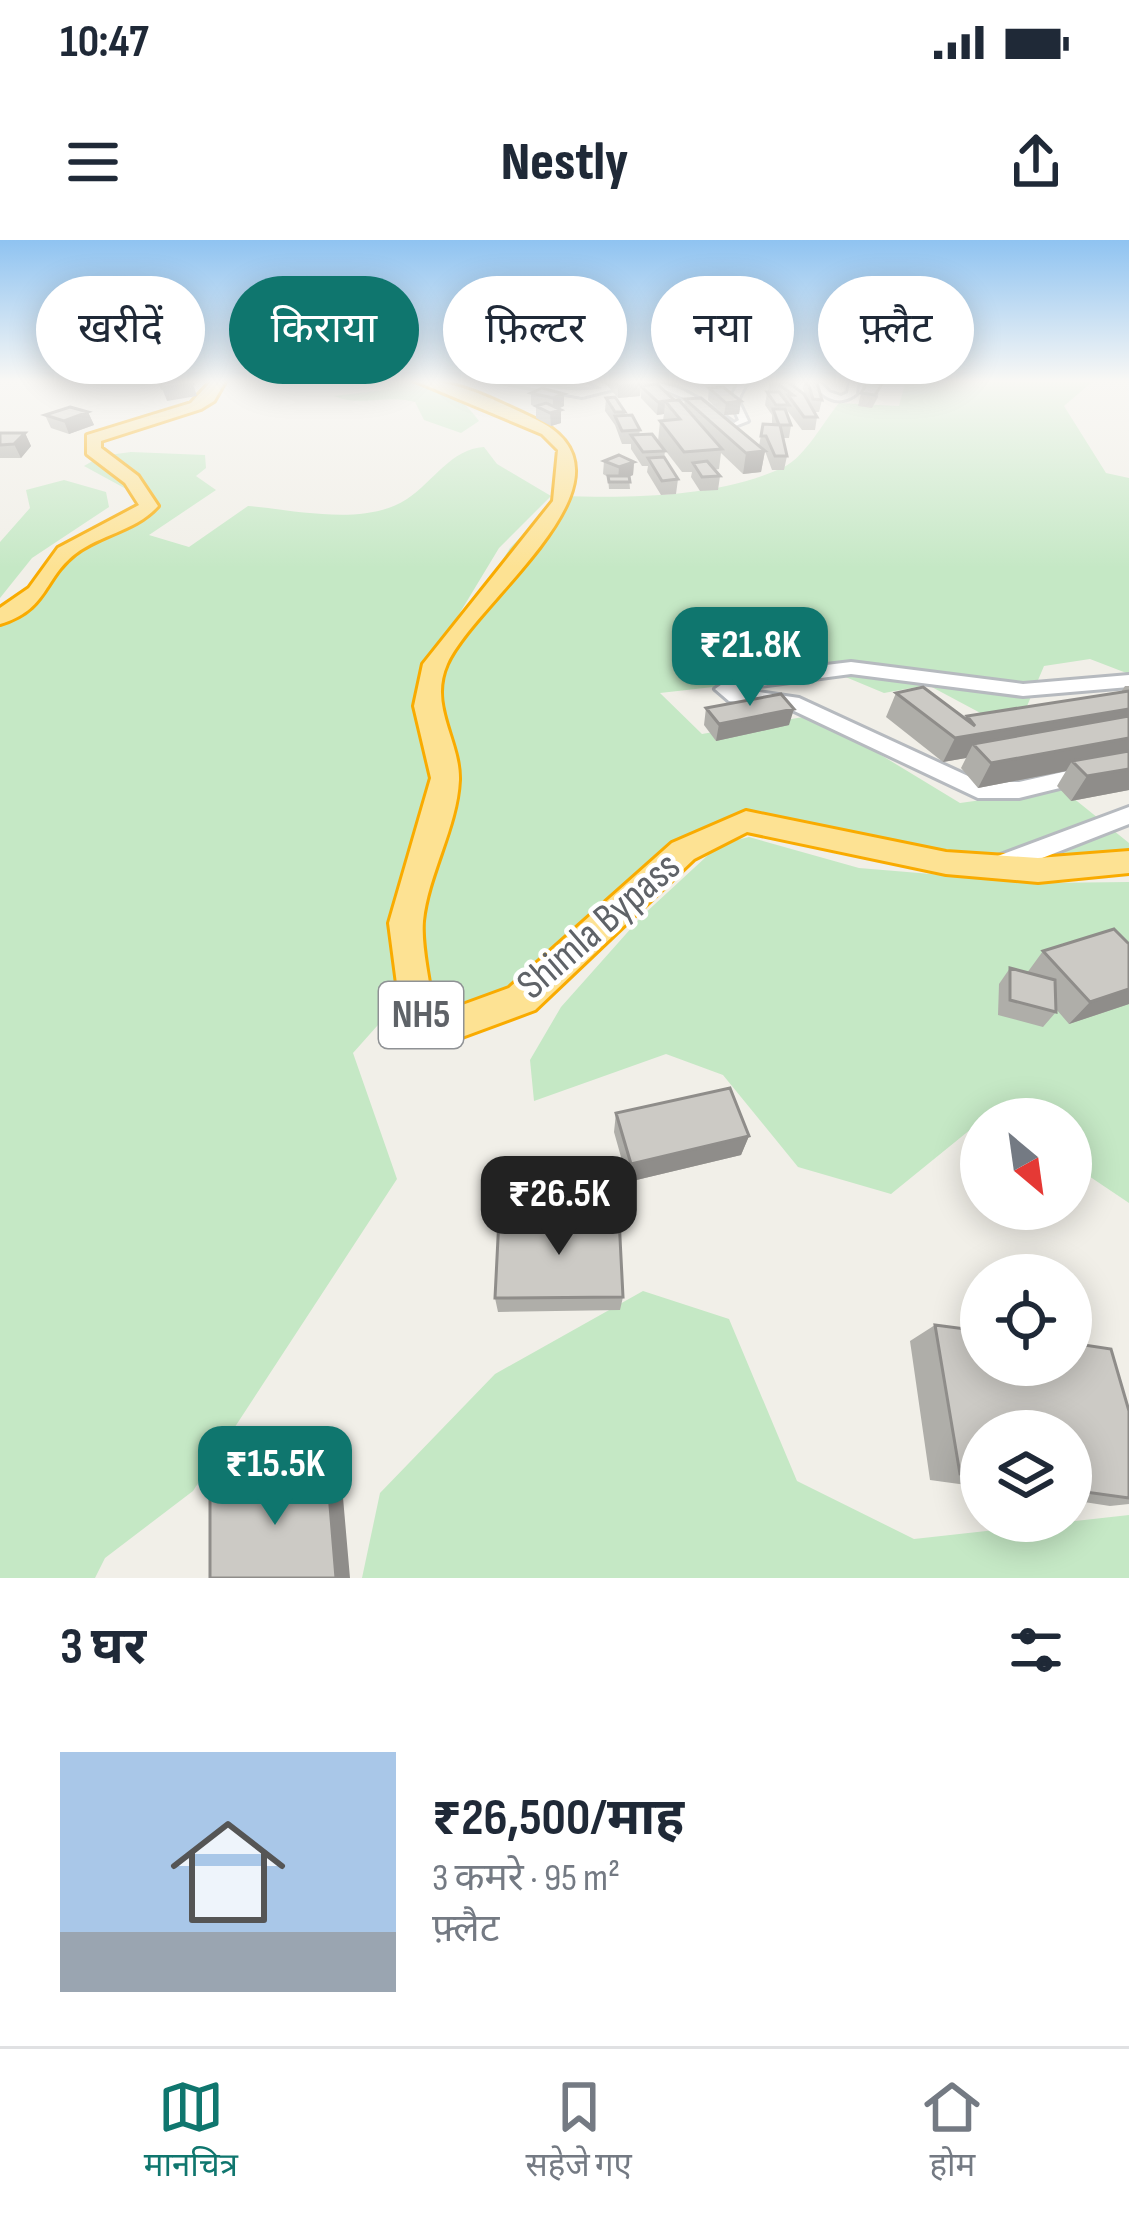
<!DOCTYPE html>
<html lang="hi">
<meta charset="utf-8">
<style>
body{margin:0;font-family:"Sofia Sans Condensed","Noto Sans Devanagari",sans-serif;background:#f2f2f3;color:#1f2937;height:100vh;display:flex;flex-direction:column;font-size:45px;white-space:nowrap}
*{box-sizing:border-box;margin:0}
p{font-size:39px;color:#747a83}
.icon{flex:none;width:66px;height:66px;fill:none;stroke:currentColor;stroke-width:2;stroke-linecap:round;stroke-linejoin:round}
.map{position:relative;height:1338px;overflow:hidden}
.details{display:flex;flex-direction:column;background:#fff;flex:1}
.details>*{flex:none}
.hud{position:absolute;left:36px;top:36px;width:1059px;height:108px;display:flex;gap:24px}
.needle{width:78px;rotate:151deg}
.buttons{position:absolute;left:960px;top:858px;display:grid;gap:24px}
.buttons a{display:grid;place-items:center;width:132px;height:132px;border-radius:50%;background:#fff;box-shadow:0 6px 30px #0003;font-size:60px}
.price{position:absolute;translate:-50% -102px;padding:0 27px;border-radius:24px;background:#0f766e;color:#fff;font-size:39px;line-height:78px;filter:drop-shadow(0 3px 6px #0008)}
.price::after{content:'';position:absolute;left:50%;top:72px;width:36px;height:27px;margin-left:-18px;background:inherit;clip-path:polygon(0 0,100% 0,50% 100%)}
.price.on{background:#222;color:#fff}
ul{padding:0;list-style:none}
li{display:flex;align-items:center;gap:36px;height:300px;padding:0 60px}
li span{display:grid;place-items:center;flex:none;width:336px;height:240px;border-radius:0px;color:#555}
li>.icon{margin-inline-start:auto}
span .icon{width:144px;height:144px;fill:#fffc;stroke-width:1}
li b{font-size:51px}
h2{display:flex;justify-content:space-between;align-items:center;height:144px;padding:0 60px;font-size:51px}
.chip{padding:0 42px;border-radius:54px;background:#fff;box-shadow:0 6px 30px #0003;font-size:42px;line-height:108px}
.chip.on{background:#0f766e;color:#fff}
.status{display:flex;justify-content:space-between;align-items:center;height:84px;padding:0 60px;background:#fff;direction:ltr}
.status svg{height:33px;fill:currentColor}
header{display:flex;justify-content:space-between;align-items:center;height:156px;padding:0 60px;background:#fff;font-size:54px;font-weight:800}
.dock{display:flex;justify-content:space-around;align-items:center;height:168px;border-top:3px solid #e0e1e3;background:#fff;font-size:33px;color:#747a83}
.dock a{display:grid;justify-items:center;gap:6px}
.dock .on{color:#0f766e}
.map>svg:first-child{display:block}
</style>
<div class="status"><b>10:47</b><svg viewBox="0 0 49 12"><path d="M0 12V9h3v3zM5 12V6h3v6zM10 12V3h3v9zM15 12V0h3v12zM26 1h20v11H26zM47 4h2v5h-2z"/></svg></div>
<header><svg class="icon" aria-label="menu" viewBox="0 0 24 24"><path d="M4 6h16M4 12h16M4 18h16"/></svg>Nestly<svg class="icon" aria-label="share" viewBox="0 0 24 24"><path d="M12 15V3M7 8l5-5 5 5M5 13v7h14v-7"/></svg></header>
<div class="map">
<svg width="1129" height="1338" viewBox="0 0 1129 1338">
<rect width="100%" height="100%" fill="#f1efe8"/>
<!-- green -->
<path fill="#c5e8c5" d="M 384,140 C 424,140 455,147 479,181 L 461,193 L 424,180 L 415,162 C 388,154 358,167 334,156 L 391,149 Z
M 906,140 L 1094,140 L 1064,166 L 1106,233 L 1129,238 L 1129,434 L 1090,419 L 1044,426 L 1016,492 L 928,445 L 884,453 L 836,433 L 660,453 L 702,494 L 815,475 L 960,563 L 1062,549 L 1129,603 L 1129,614 L 1036,627 L 945,620 L 746,578 L 712,585 L 517,757 L 441,782 L 419,768 L 411,682 L 449,538 L 431,465 L 439,424 L 510,308 L 561,256 C 632,258 718,258 784,227 C 805,217 824,181 839,163 L 899,166 Z
M 484,207 L 497,224 L 551,256 L 499,308 L 429,424 L 438,539 L 397,685 L 394,767 L 353,813 L 397,939 L 193,1251 L 105,1318 L 95,1338 L 0,1338 L 0,382 L 70,307 L 138,265 L 128,250 L 84,226 L 101,216 L 131,212 L 205,215 L 206,228 L 196,236 L 216,250 L 149,295 L 189,307 L 248,266 C 296,270 364,287 407,259 C 434,241 451,209 484,207 Z
M 64,240 L 106,252 L 109,267 L 32,318 L 0,358 L 0,302 L 30,268 L 26,250 Z
M 749,597 L 859,628 L 1040,643 L 1129,642 L 1129,963 L 1071,924 L 1071,879 L 1003,879 L 992,872 L 891,954 L 798,927 L 723,835 L 666,814 L 534,861 L 530,820 L 561,767 L 642,676 L 720,604 Z
M 643,1051 L 729,1079 L 797,1241 L 914,1299 L 1129,1275 L 1129,1338 L 362,1338 L 380,1253 L 495,1134 Z"/>
<g fill="none" stroke-linecap="round" stroke-linejoin="round">
<defs>
<path id="street" d="M 488,140 C 526,140 564,156 602,148 L 586,140 L 597,140 L 614,149 L 582,157 Z
M 642,140 C 675,140 707,164 734,183 L 739,180 L 730,160 L 740,140 L 748,140 L 738,160 L 748,181 L 730,188 L 693,162 Z
M 811,140 L 818,140 L 829,152 L 841,156 L 848,153 L 850,140 L 858,140 L 856,154 C 837,168 822,157 811,140 Z"/>
<path id="secondary" d="M 851,422 L 1023,444 L 1129,435 L 1129,447 L 1023,456 L 851,434 L 738,449 L 799,458 L 981,542 L 1019,542 L 1129,517 L 1129,531 L 1019,558 L 978,558 L 788,468 L 729,461 L 715,449 L 734,436 Z
M 1129,567 L 1129,584 L 996,636 L 983,627 L 987,620 Z"/>
<path id="highway" d="M 212,140 L 226,140 L 214,161 L 201,169 L 101,201 L 101,208 L 138,236 L 158,266 C 136,291 101,294 75,314 C 43,339 48,370 0,384 L 0,368 L 29,348 L 58,308 L 139,265 L 125,243 L 87,214 L 87,195 L 191,163 Z
M 413,140 C 458,140 494,160 533,178 C 655,234 476,359 447,424 C 428,466 460,500 459,540 C 457,587 428,634 423,681 C 421,706 429,737 432,763 L 446,771 L 509,748 L 672,603 L 746,571 L 946,612 L 1038,618 L 1129,611 L 1129,633 L 1038,642 L 946,634 L 747,592 L 694,619 L 535,770 L 443,804 L 402,782 L 389,683 L 431,538 L 414,466 L 423,424 L 553,261 L 558,210 L 542,194 Z"/>
</defs>
<!-- street casing -->
<use href="#street" stroke="#b5b8bc" stroke-width="6"/>
<!-- secondary casing -->
<use href="#secondary" stroke="#b6babf" stroke-width="6"/>
<!-- highway casing -->
<use href="#highway" stroke="#f9ab00" stroke-width="6"/>
<!-- street -->
<use href="#street" fill="#fff" fill-rule="evenodd"/>
<!-- secondary -->
<use href="#secondary" fill="#fff" fill-rule="evenodd"/>
<!-- highway -->
<use href="#highway" fill="#fde293" fill-rule="evenodd"/>
</g>
<!-- wall -->
<path fill="#afaea9" d="M 605,140 L 638,140 L 641,144 L 640,156 L 618,158 L 605,143 Z
M 647,140 L 676,140 L 674,147 Z
M 770,140 L 796,140 L 795,145 L 792,145 L 806,156 L 803,149 L 805,140 L 816,140 L 822,160 L 819,172 L 815,172 L 817,177 L 815,190 L 802,190 L 787,170 L 791,185 L 789,198 L 783,198 L 787,216 L 784,230 L 772,230 L 765,211 L 761,232 L 743,234 L 721,213 L 719,229 L 714,230 L 720,236 L 718,250 L 700,251 L 691,237 L 692,232 L 682,232 L 658,201 L 660,181 L 663,180 L 664,174 L 657,175 L 641,158 L 641,146 L 684,166 L 685,159 L 759,206 L 763,184 L 772,184 L 772,175 L 765,165 L 767,152 L 770,152 L 768,151 Z
M 864,140 L 879,140 L 878,157 L 872,168 L 858,166 Z
M 542,148 L 564,166 L 558,169 L 561,170 L 561,183 L 551,186 L 536,178 L 536,166 L 531,165 L 531,153 Z
M 709,148 L 741,161 L 739,174 L 724,175 L 708,160 Z
M 606,158 L 625,172 L 625,176 L 640,190 L 639,195 L 665,211 L 664,218 L 678,239 L 676,254 L 661,255 L 647,232 L 648,226 L 642,226 L 631,209 L 631,204 L 622,204 L 615,185 L 605,171 Z
M 88,172 L 94,185 L 69,194 L 51,188 L 45,175 Z
M 0,193 L 25,193 L 31,206 L 21,218 L 0,218 Z
M 604,221 L 634,222 L 633,235 L 629,237 L 630,249 L 609,249 L 608,237 L 603,234 Z
M 1125,446 L 1129,446 L 1129,550 L 1071,561 L 1057,546 L 1066,531 L 978,548 L 961,528 L 966,518 L 943,522 L 886,477 L 896,453 L 965,479 L 967,476 L 1121,452 Z
M 706,468 L 789,485 L 716,501 L 704,485 Z
M 1043,711 L 1129,764 L 1069,784 L 1056,769 L 1056,772 L 1043,787 L 998,775 L 999,744 L 1010,728 L 1027,733 Z
M 616,873 L 749,896 L 741,915 L 628,942 L 614,892 Z
M 623,1057 L 620,1070 L 498,1072 L 495,1058 Z
M 935,1085 L 1129,1171 L 1129,1264 L 1110,1266 L 1071,1260 L 1071,1191 L 981,1191 L 981,1247 L 930,1240 L 910,1101 Z"/>
<!-- shaded-wall -->
<path fill="#8f8d8a" d="M 185,140 L 196,140 L 190,144 L 193,144 L 197,156 L 167,161 L 162,148 Z
M 641,144 L 640,156 L 618,158 L 618,146 Z
M 564,154 L 564,166 L 553,171 L 553,158 Z
M 741,161 L 739,174 L 724,175 L 726,163 Z
M 658,162 L 665,162 L 664,174 L 657,175 Z
M 561,170 L 561,183 L 551,186 L 550,173 Z
M 88,172 L 94,185 L 69,194 L 64,181 Z
M 25,193 L 31,206 L 21,218 L 14,204 Z
M 765,211 L 761,232 L 743,234 L 746,213 Z
M 634,222 L 633,235 L 618,241 L 619,227 Z
M 794,469 L 789,485 L 716,501 L 719,484 Z
M 1129,469 L 1129,490 L 973,504 L 966,518 L 943,522 L 955,498 Z
M 1129,498 L 1129,519 L 1072,521 L 1066,531 L 978,548 L 991,523 Z
M 1129,529 L 1129,550 L 1071,561 L 1087,536 Z
M 1129,749 L 1129,764 L 1069,784 L 1090,762 Z
M 749,896 L 741,915 L 628,942 L 631,924 Z
M 326,1217 L 340,1223 L 350,1338 L 336,1338 Z"/>
<!-- building -->
<path fill="#cccac5" stroke="#8f8d8a" stroke-width="3" d="M 159,140 L 190,140 L 193,144 L 162,148 Z
M 614,140 L 638,140 L 641,144 L 618,146 Z
M 773,140 L 785,140 L 804,154 L 817,177 L 804,177 L 788,155 L 793,155 Z
M 807,140 L 816,140 L 822,160 L 813,159 Z
M 868,142 L 882,144 L 875,155 L 861,153 Z
M 657,144 L 674,160 L 658,162 L 641,146 Z
M 723,147 L 741,161 L 726,163 L 709,148 Z
M 542,148 L 564,154 L 553,158 L 531,153 Z
M 767,152 L 779,152 L 789,165 L 776,165 Z
M 615,157 L 625,172 L 615,172 L 606,158 Z
M 701,158 L 765,211 L 746,213 L 685,159 Z
M 679,160 L 722,209 L 684,212 L 660,181 L 680,179 L 665,161 Z
M 546,163 L 561,170 L 550,173 L 536,166 Z
M 70,167 L 88,172 L 64,181 L 45,175 Z
M 773,169 L 785,169 L 791,185 L 779,185 Z
M 632,175 L 640,190 L 622,191 L 615,176 Z
M 763,184 L 780,185 L 787,216 L 775,216 L 766,196 L 761,196 Z
M 0,193 L 25,193 L 14,204 L 0,205 Z
M 652,194 L 665,211 L 643,212 L 631,195 Z
M 619,215 L 634,222 L 619,227 L 604,221 Z
M 664,217 L 678,239 L 662,241 L 648,218 Z
M 707,221 L 720,236 L 702,237 L 693,223 Z
M 608,236 L 629,236 L 630,242 L 609,242 Z
M 923,447 L 975,486 L 967,476 L 1129,451 L 1129,469 L 955,498 L 896,453 Z
M 781,454 L 794,469 L 719,484 L 706,468 Z
M 1129,476 L 1129,498 L 991,523 L 973,504 Z
M 1129,511 L 1129,529 L 1087,536 L 1072,521 Z
M 1114,689 L 1129,704 L 1129,749 L 1090,762 L 1043,711 Z
M 1010,728 L 1055,740 L 1056,772 L 1010,760 Z
M 730,848 L 749,896 L 631,924 L 616,873 Z
M 499,978 L 619,978 L 623,1057 L 495,1058 Z
M 935,1085 L 981,1091 L 981,1125 L 1071,1125 L 1071,1103 L 1111,1109 L 1129,1171 L 1129,1258 L 1071,1250 L 1071,1191 L 981,1191 L 981,1237 L 960,1234 Z
M 326,1217 L 336,1338 L 210,1338 L 210,1258 Z"/>
<!-- sky -->
<linearGradient id="sky" x2="0" y2="1"><stop stop-color="#8fc3f1"/><stop offset="0.43" stop-color="#f9f8f5"/><stop offset="1" stop-color="#f9f8f5" stop-opacity="0"/></linearGradient>
<rect width="1129" height="328" fill="url(#sky)"/>
<g text-anchor="middle" dominant-baseline="central" stroke-width="9" stroke-linejoin="round" paint-order="stroke">
<!-- shield labels -->
<rect fill="#fff" stroke="#8f9295" stroke-width="3" x="379" y="742" width="84" height="66" rx="9"/>
<g font-size="39" font-weight="bold" fill="#5f6368">
<text x="421" y="775">NH5</text>
</g>
<!-- street labels -->
<g font-size="42" fill="#5f6368" stroke="#fff">
<text transform="translate(599 686) rotate(-41)">Shimla Bypass</text>
</g>
</g>
</svg>
<div class="buttons">
<a><svg class="needle" viewBox="-14 -14 28 28"><path d="M0-13l5 13h-10z" fill="#e53935"/><path d="M0 13l5-13h-10z" fill="#747a83"/></svg></a>
<a><svg class="icon" aria-label="locate" viewBox="0 0 24 24"><circle cx="12" cy="12" r="6"/><path d="M12 2v4M12 18v4M2 12h4M18 12h4"/></svg></a>
<a><svg class="icon" aria-label="layers" viewBox="0 0 24 24"><path d="M12 4l9 5-9 5-9-5zM3 14l9 5 9-5"/></svg></a>
</div>
<b class="price" style="left:750px;top:469px">₹21.8K</b>
<b class="price on" style="left:559px;top:1018px">₹26.5K</b>
<b class="price" style="left:275px;top:1288px">₹15.5K</b>
<div class="hud">
<a class="chip">खरीदें</a>
<a class="chip on">किराया</a>
<a class="chip">फ़िल्टर</a>
<a class="chip">नया</a>
<a class="chip">फ़्लैट</a>
</div>
</div>
<section class="details">
<h2>3 घर<svg class="icon" aria-label="filters" viewBox="0 0 24 24"><path d="M4 7h16M4 17h16"/><circle cx="9" cy="7" r="2"/><circle cx="15" cy="17" r="2"/></svg></h2>
<ul>
<li><span style="background:linear-gradient(#a9c7e8 75%,#9aa5b1 0)"><svg class="icon" aria-label="home" viewBox="0 0 24 24"><path d="M3 11l9-7 9 7M6 9v11h12V9"/></svg></span><div><b>₹26,500/माह</b><p>3 कमरे · 95 m²</p><p>फ़्लैट</p></div></li>
</ul>
</section>
<nav class="dock">
<a class="on"><svg class="icon" aria-label="map" viewBox="0 0 24 24"><path d="M3 6l6-2 6 2 6-2v14l-6 2-6-2-6 2zM9 4v14M15 6v14"/></svg>मानचित्र</a>
<a><svg class="icon" aria-label="saved" viewBox="0 0 24 24"><path d="M7 4h10v16l-5-4-5 4z"/></svg>सहेजे गए</a>
<a><svg class="icon" aria-label="home" viewBox="0 0 24 24"><path d="M3 11l9-7 9 7M6 9v11h12V9"/></svg>होम</a>
</nav>
